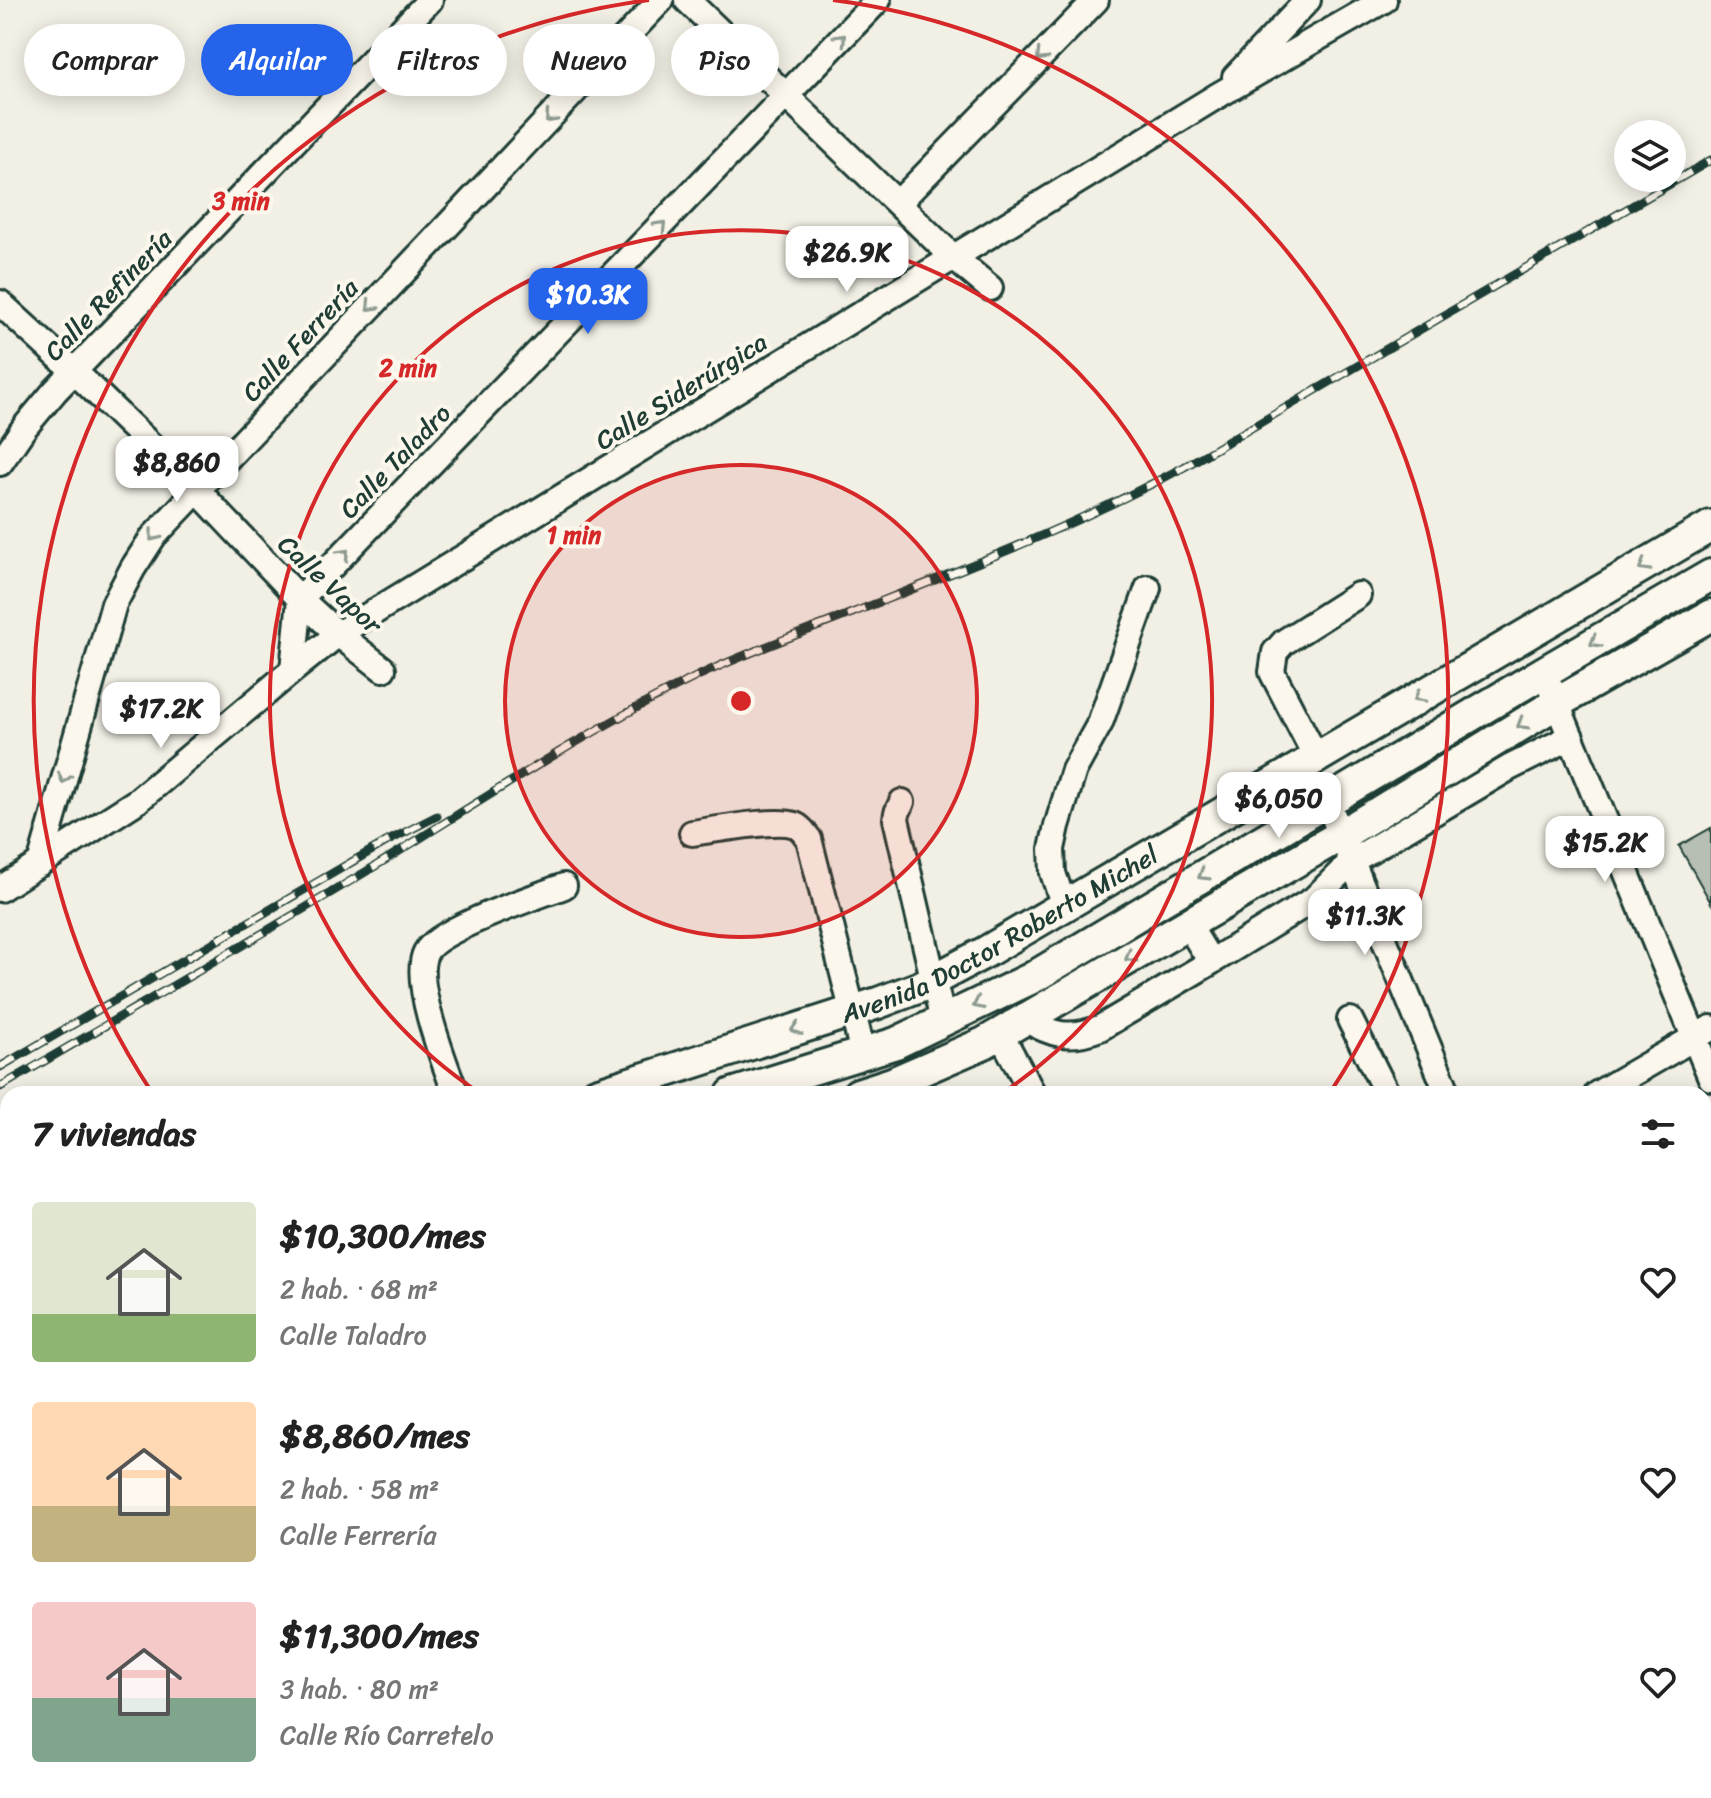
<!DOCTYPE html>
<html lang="es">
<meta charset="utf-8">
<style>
body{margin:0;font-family:Sriracha,sans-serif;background:#f2f2f2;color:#222;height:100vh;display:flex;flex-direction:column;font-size:30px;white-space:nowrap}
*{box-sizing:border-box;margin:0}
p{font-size:26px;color:#767676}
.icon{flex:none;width:44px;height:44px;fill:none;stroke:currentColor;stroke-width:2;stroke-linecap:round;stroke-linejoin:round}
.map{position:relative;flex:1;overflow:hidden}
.panel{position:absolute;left:0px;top:1086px;width:1712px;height:712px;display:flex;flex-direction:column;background:#fff;border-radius:24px 24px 0 0;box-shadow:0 4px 20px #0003}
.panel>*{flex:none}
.banner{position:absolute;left:24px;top:24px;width:800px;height:72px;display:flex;gap:16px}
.tools{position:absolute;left:1614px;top:120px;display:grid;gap:16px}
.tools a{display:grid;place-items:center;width:72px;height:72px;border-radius:50%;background:#fff;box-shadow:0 4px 20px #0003;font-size:40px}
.price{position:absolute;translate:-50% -68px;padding:0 18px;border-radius:16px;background:#fff;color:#222;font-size:26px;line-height:52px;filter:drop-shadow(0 2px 4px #0008)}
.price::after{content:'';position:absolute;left:50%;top:48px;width:24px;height:18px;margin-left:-12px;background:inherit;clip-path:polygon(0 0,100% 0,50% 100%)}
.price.active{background:#2563eb;color:#fff}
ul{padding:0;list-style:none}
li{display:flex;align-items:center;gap:24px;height:200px;padding:0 32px}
li span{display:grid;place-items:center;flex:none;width:224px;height:160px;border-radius:8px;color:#555}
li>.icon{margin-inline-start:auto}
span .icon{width:96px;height:96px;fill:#fffc;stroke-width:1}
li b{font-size:34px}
h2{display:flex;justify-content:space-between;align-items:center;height:96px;padding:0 32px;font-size:34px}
.chip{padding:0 28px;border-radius:36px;background:#fff;box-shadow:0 4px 20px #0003;font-size:28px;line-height:72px}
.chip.active{background:#2563eb;color:#fff}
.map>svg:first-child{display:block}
</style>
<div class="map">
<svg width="1711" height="1798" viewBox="0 0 1711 1798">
<rect width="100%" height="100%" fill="#f2f0e5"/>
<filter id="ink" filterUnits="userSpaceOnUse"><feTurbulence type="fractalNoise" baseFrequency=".0125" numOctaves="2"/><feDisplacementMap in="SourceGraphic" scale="16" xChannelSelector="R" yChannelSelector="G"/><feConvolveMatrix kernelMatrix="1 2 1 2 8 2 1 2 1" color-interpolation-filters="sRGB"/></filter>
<g filter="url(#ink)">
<!-- building -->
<path fill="#b7beb3" stroke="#1f3d34" stroke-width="2" d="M 1711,828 L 1711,903 L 1679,846 Z"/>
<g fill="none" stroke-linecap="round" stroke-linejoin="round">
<defs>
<path id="minor" d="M 687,0 L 953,257 L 990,288
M 1235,77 L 1308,0
M 898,203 L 1096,0
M 0,303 L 74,371 L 197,490 L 300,599 L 338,634 L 383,669
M 0,463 L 24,428 L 55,391 L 430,0
M 293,670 L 300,599 L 878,0
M 1544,672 L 1711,1078
M 1316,757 L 1272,672 L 1275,652 L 1284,642 L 1358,595
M 1327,801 L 1448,1094
M 902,802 L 897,813 L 896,819 L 943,1021
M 692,833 C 714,830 777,818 795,825 C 802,828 804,833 809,839 L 863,1053
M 40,864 L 114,604 L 133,568 L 153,537 L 661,0
M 0,889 L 137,801 L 293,670 L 338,634 L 1217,96 L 1384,0
M 1064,906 L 1053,873 L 1052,849 L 1057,826 L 1074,770 L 1100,723 L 1148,588
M 1187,923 L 1211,962 L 1314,899 L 1352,861 L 1509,768 L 1571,737
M 1025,1019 C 1052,1035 1069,1040 1100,1028 L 1211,962
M 1350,1020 L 1387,1094
M 1000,1033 L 1033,1094
M 456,1094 C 445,1065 411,979 426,952 C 439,928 536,897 564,886
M 1597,1094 L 1711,1028
M 0,1203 L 8,1206
M 0,1359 L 8,1367
M 1704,1640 L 1711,1638
M 449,1790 L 458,1798
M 895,1790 L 899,1798
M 1410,1790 L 1414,1798
M 273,1798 L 282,1790"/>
<g id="major">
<path id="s1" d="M 596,1094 L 878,1003 L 920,987 L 984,953 L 1711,526"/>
<path d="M 732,1094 L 896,1043 L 1032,978 L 1544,672 L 1711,575"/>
<path d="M 858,1094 L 892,1083 L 984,1043 L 1341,835 L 1557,703 L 1711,615"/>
<path d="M 0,1423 L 8,1406"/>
<path d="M 0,1461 L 8,1449"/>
<path d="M 1704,1489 L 1711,1487"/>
<path d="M 0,1516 L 8,1503"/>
<path d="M 1704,1543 L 1711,1540"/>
<path d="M 942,1798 L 963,1790"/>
<path d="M 1082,1798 L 1102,1790"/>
</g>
</defs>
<!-- minor casing -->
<use href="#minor" stroke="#1f3d34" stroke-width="30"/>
<!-- major casing -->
<use href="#major" stroke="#1f3d34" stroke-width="36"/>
<!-- minor -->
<use href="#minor" stroke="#fbf7ec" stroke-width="24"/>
<!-- major -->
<use href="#major" stroke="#fbf7ec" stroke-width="30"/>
<defs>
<path id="rail" d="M 0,1067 L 386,842 L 437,816
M 0,1087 C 126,1013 253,940 377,865 C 484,799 589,729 702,674 C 751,651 802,633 852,613 C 965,568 1077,525 1184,467 L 1711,160"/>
</defs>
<!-- rail casing -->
<use href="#rail" stroke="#1f3d34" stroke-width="9"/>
<!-- rail -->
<use href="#rail" stroke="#fbf7ec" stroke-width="6" stroke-dasharray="18" stroke-linecap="butt"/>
</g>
<!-- one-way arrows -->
<defs><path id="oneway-chevron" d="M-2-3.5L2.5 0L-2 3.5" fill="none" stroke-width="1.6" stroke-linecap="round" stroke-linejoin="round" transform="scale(2)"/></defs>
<g stroke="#8d9a90">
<use href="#oneway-chevron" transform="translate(841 39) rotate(-46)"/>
<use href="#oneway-chevron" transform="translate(1041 56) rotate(134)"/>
<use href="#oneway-chevron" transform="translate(550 118) rotate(133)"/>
<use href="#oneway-chevron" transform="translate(661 226) rotate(-46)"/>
<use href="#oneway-chevron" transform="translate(371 306) rotate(133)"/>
<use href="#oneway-chevron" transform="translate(154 536) rotate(129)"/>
<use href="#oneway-chevron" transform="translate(344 554) rotate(-46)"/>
<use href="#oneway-chevron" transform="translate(1644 566) rotate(150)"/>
<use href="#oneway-chevron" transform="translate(1595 642) rotate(150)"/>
<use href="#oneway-chevron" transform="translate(1419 697) rotate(150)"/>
<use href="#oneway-chevron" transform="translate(1522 724) rotate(149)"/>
<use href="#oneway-chevron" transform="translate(64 778) rotate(106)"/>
<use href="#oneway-chevron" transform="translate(1203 875) rotate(149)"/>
<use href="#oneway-chevron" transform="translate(1130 957) rotate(149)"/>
<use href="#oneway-chevron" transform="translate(978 1004) rotate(154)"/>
<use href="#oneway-chevron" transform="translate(796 1029) rotate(162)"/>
</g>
</g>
<!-- distance rings -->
<circle cx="741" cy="701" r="236" fill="#d62828" fill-opacity=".12"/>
<g fill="none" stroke="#d62828" stroke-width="4">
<circle cx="741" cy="701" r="236"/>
<path d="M481 1094A471 471 0 1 1 1001 1094"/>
<path d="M151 1091A707 707 0 0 1 649 0M833 0A707 707 0 0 1 1331 1091"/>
</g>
<g text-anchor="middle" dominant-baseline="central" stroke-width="8" stroke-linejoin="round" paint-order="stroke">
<!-- street labels -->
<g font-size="26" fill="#1f3d34" stroke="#fbf7ec">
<text transform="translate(108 295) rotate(-46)">Calle Refinería</text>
<text transform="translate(300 340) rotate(-47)">Calle Ferrería</text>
<text transform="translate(681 391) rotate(-32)">Calle Siderúrgica</text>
<text transform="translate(395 461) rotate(-46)">Calle Taladro</text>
<text transform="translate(330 584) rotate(43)">Calle Vapor</text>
<text stroke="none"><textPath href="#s1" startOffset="436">Avenida Doctor Roberto Michel</textPath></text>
</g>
</g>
<circle cx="741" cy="701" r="12" fill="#d62828" stroke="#fbf7ec" stroke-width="4"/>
<g font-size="24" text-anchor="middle" font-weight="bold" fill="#d62828" stroke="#fbf7ec" stroke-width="8" stroke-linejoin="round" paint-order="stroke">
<text x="241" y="209">3 min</text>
<text x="408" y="376">2 min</text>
<text x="574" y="543">1 min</text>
</g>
</svg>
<div class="tools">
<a><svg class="icon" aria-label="layers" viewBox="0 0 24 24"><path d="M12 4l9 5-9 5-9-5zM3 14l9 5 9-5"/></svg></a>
</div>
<b class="price" style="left:847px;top:294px">$26.9K</b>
<b class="price active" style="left:588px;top:336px">$10.3K</b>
<b class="price" style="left:177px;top:504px">$8,860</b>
<b class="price" style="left:161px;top:750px">$17.2K</b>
<b class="price" style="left:1279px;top:840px">$6,050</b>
<b class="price" style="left:1605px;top:884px">$15.2K</b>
<b class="price" style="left:1365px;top:957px">$11.3K</b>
<div class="banner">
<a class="chip">Comprar</a>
<a class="chip active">Alquilar</a>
<a class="chip">Filtros</a>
<a class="chip">Nuevo</a>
<a class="chip">Piso</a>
</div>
<section class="panel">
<h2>7 viviendas<svg class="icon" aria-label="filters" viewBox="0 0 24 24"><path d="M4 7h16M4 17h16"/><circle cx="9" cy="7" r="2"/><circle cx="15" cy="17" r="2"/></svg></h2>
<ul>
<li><span style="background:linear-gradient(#dfe7d0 70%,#8fb573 0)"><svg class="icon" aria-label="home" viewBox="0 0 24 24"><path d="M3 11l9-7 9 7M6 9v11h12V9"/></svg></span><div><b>$10,300/mes</b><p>2 hab. · 68 m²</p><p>Calle Taladro</p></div><svg class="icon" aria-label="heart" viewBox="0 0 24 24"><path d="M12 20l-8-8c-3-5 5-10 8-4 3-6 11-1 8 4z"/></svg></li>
<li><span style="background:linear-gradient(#ffd9b3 65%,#c2b280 0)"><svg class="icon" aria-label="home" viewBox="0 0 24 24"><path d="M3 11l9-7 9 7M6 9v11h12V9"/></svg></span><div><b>$8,860/mes</b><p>2 hab. · 58 m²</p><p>Calle Ferrería</p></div><svg class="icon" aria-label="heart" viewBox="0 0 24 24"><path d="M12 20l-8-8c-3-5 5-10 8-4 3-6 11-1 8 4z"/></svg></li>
<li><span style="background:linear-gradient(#f6c9c9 60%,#7fa58c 0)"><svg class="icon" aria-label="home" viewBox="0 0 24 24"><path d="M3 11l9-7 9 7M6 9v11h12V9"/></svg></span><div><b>$11,300/mes</b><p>3 hab. · 80 m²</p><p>Calle Río Carretelo</p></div><svg class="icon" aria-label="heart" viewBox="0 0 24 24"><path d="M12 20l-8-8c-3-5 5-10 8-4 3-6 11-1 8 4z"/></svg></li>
</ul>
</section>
</div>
